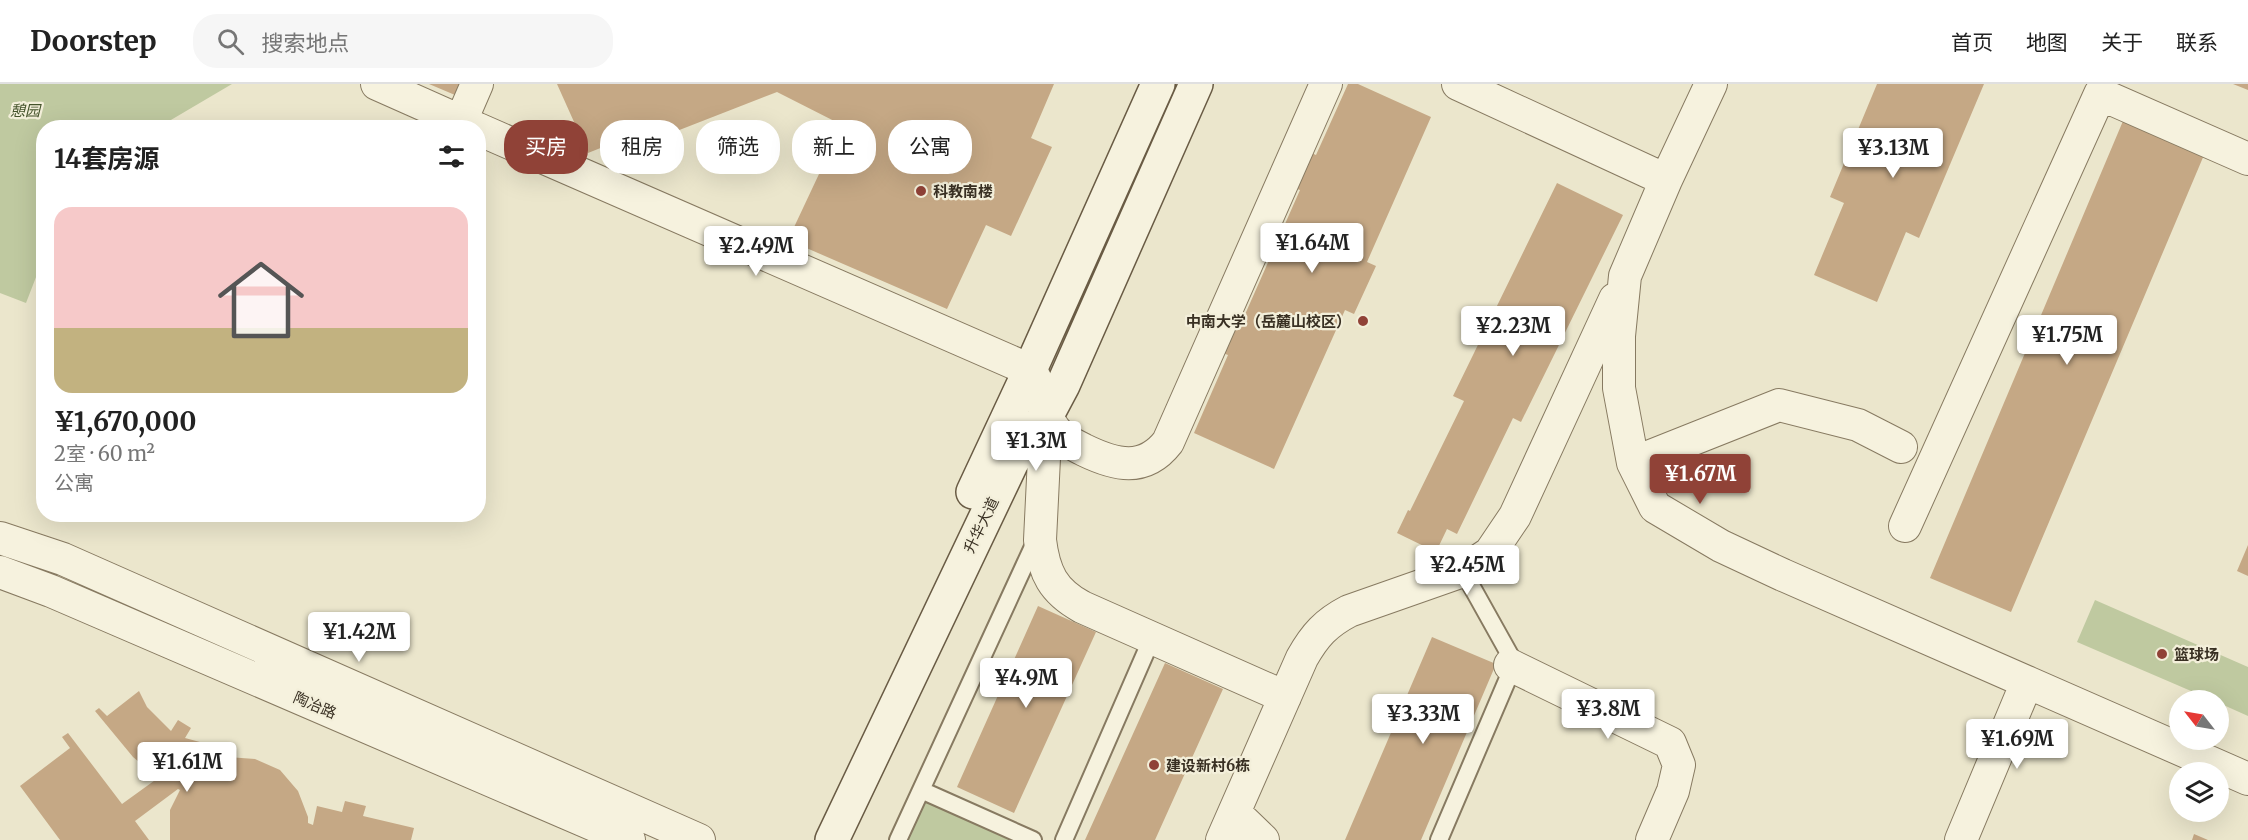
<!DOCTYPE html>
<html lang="zh">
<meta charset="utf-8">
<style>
body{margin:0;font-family:Merriweather,"Noto Sans SC",serif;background:#f6f6f6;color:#222;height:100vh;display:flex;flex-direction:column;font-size:22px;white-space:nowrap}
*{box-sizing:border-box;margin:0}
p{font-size:20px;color:#767676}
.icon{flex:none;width:33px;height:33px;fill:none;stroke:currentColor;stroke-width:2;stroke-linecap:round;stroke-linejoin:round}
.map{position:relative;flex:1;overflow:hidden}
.drawer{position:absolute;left:36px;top:36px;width:450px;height:402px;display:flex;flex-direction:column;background:#fff;border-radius:24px;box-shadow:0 6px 24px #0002}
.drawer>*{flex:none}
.banner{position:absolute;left:504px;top:36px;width:570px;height:54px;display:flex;gap:12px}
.needle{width:39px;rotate:301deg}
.tools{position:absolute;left:2169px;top:606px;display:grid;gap:12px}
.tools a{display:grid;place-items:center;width:60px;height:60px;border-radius:50%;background:#fff;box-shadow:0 6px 24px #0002;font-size:30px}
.price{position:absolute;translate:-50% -51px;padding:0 14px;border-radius:6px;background:#fff;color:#222;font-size:20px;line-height:39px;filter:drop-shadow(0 2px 3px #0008)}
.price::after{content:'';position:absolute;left:50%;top:36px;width:18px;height:14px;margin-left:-9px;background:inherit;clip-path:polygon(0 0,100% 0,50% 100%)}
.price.selected{background:#904237;color:#fff}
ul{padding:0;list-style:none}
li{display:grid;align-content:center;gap:12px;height:318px;padding:0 18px}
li+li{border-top:2px solid #e0e0e0}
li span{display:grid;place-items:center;height:186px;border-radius:18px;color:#555}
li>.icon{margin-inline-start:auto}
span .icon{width:108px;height:108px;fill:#fffc;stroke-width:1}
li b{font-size:26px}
h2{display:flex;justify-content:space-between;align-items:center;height:72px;padding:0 18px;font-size:26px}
.chip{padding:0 21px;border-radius:24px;background:#fff;box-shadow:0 6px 24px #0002;font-size:21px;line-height:54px}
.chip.selected{background:#904237;color:#fff}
header{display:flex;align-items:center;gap:36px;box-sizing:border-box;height:84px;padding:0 30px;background:#fff;border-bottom:2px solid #e0e0e0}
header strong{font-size:28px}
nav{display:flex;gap:33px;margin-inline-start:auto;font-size:21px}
.search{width:420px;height:54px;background:#f6f6f6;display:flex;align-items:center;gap:15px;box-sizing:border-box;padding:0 21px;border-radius:24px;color:#767676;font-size:22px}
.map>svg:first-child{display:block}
</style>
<header>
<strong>Doorstep</strong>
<div class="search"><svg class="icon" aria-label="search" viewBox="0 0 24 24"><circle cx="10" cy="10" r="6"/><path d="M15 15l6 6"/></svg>搜索地点</div>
<nav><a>首页</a><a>地图</a><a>关于</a><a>联系</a></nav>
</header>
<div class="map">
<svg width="2248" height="756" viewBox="0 0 2248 756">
<rect width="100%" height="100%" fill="#ebe6cc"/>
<!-- green -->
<path fill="#bfc9a0" d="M 0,0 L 232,0 L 159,43 L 44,44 L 43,175 L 26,219 L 0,209 Z
M 2095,516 L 2248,583 L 2248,632 L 2219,619 L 2218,616 L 2212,616 L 2077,558 Z
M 925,717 L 1012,756 L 907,756 Z"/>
<!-- building -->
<path fill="#c5a885" d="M 429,0 L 460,0 L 455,11 Z
M 557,0 L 1054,0 L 1031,54 L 1052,63 L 1011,152 L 986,141 L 947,225 L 788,156 L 827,73 L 848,44 L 777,8 L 605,75 L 603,63 L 588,69 Z
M 1348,0 L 1358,0 L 1431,33 L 1367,178 L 1376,182 L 1354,230 L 1345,226 L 1274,385 L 1194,349 L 1228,271 L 1220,268 L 1236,232 L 1243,235 L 1300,106 L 1294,104 L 1309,68 L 1316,71 Z
M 1877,0 L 1984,0 L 1919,154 L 1906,148 L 1877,218 L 1814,191 L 1844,119 L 1830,113 Z
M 2233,0 L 2248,0 L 2248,6 Z
M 2123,37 L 2204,71 L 2011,528 L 1930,494 Z
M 1557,99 L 1623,131 L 1521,338 L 1513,334 L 1457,450 L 1447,445 L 1436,468 L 1397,449 L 1408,426 L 1410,427 L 1464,317 L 1453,312 Z
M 2248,461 L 2248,492 L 2237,487 Z
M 1038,522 L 1096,548 L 1014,729 L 957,703 Z
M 1432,553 L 1496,580 L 1421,756 L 1345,756 Z
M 1165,579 L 1223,605 L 1155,756 L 1085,756 Z
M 139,607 L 147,623 L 171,647 L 178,636 L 191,644 L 185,654 L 211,661 L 195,689 L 203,683 L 228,673 L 255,675 L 280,686 L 298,707 L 308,733 L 308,739 L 313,741 L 317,722 L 342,728 L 345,717 L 366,722 L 363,732 L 414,744 L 411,756 L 170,756 L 170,726 L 180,706 L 178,705 L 135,737 L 149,756 L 60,756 L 20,702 L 70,664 L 62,653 L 68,649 L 122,720 L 158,694 L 133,673 L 95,627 L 99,624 L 107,632 Z
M 2194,750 L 2208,756 L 2192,756 Z"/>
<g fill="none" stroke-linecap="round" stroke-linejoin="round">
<defs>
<path id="lane" d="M 921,706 L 1033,756
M 898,756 L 1037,454
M 1064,756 L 1152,554
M 1439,756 L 1509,592 L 1511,573 L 1463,487"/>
<path id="street" d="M 377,0 L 476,44
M 1458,0 L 1666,96 L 1625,192 L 1619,252 L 1619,304 L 1633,379 L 1655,423 L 1721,462 L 1783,491 L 2248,695
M 461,37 L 477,0
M 478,45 L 1030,286 C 1040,301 1044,315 1046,333 L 1040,456 C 1044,489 1053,507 1082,523 L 1285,613
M 1666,96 L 1711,0
M 1046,333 C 1050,338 1053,344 1057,348 C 1064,357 1075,361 1084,366 C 1115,381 1144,389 1168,358 L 1326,0
M 1633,379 L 1779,321 L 1858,341 L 1901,363
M 1905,442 L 2100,10 L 2248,75
M 0,454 L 63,475 L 699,756
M 0,488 L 51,507 L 629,756
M 1510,581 L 1670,659 L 1679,681 L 1673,707 L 1652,756
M 1235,729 L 1263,756
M 1222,756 L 1302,574 C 1315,551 1326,539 1349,527 L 1463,487 L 1490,469 L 1515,432 L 1615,215
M 1961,756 L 2027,598"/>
<path id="secondary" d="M 973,408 L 1030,286 L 1158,0
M 832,756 L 1012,378 L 1027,355 L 1046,333 L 1063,301 L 1196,0"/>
</defs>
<!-- lane casing -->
<use href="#lane" stroke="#877a61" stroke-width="20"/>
<!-- street casing -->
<use href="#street" stroke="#877a61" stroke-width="34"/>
<!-- secondary casing -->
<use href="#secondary" stroke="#695b44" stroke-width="36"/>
<!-- lane -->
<use href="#lane" stroke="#f6f2de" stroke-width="16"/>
<!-- street -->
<use href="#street" stroke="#f6f2de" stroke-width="32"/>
<!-- secondary -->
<use href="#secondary" stroke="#f6f2de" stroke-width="33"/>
</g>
<!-- markers -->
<g fill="#904237" stroke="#f3efda" stroke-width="2">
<circle cx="921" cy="107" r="6"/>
<circle cx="1363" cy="237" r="6"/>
<circle cx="2162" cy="570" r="6"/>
<circle cx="1154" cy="681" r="6"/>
</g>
<g text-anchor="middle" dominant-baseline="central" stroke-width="4.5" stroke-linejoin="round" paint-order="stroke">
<!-- park labels -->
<g font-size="15" font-style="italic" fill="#44532b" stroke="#f3efda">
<text x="25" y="26">憩园</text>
</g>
<!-- poi labels -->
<g font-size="15" font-weight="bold" fill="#393023" stroke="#f3efda" text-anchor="start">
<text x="933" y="107">科教南楼</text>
<text x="1351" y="237" text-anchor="end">中南大学（岳麓山校区）</text>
<text x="2174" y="570">篮球场</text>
<text x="1166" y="681">建设新村6栋</text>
</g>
<!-- street labels -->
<g font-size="15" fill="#393023" stroke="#f3efda">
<text transform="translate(981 441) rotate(-64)">升华大道</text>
<text transform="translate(315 621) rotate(23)">陶冶路</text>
</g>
</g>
</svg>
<div class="tools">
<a><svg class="needle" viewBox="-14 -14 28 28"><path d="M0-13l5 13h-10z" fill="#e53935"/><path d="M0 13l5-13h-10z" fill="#767676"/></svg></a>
<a><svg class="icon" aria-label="layers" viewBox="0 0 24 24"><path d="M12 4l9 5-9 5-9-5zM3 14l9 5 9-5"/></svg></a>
</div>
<b class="price" style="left:1893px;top:95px">¥3.13M</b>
<b class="price" style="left:1312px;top:190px">¥1.64M</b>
<b class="price" style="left:756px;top:193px">¥2.49M</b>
<b class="price" style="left:1513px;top:273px">¥2.23M</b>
<b class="price" style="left:2067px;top:282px">¥1.75M</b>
<b class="price" style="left:1036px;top:388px">¥1.3M</b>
<b class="price selected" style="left:1700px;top:421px">¥1.67M</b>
<b class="price" style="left:1467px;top:512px">¥2.45M</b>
<b class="price" style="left:359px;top:579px">¥1.42M</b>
<b class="price" style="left:1026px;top:625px">¥4.9M</b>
<b class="price" style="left:1608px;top:656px">¥3.8M</b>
<b class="price" style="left:1423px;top:661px">¥3.33M</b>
<b class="price" style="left:2017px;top:686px">¥1.69M</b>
<b class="price" style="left:187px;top:709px">¥1.61M</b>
<div class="banner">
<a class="chip selected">买房</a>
<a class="chip">租房</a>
<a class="chip">筛选</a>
<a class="chip">新上</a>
<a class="chip">公寓</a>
</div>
<section class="drawer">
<h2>14套房源<svg class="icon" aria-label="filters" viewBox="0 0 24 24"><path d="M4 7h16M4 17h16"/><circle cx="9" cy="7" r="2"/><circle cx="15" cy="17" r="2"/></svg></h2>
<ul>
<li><span style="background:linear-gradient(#f6c9c9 65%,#c2b280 0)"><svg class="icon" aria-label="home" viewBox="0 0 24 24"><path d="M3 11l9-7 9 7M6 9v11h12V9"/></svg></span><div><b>¥1,670,000</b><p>2室 · 60 m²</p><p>公寓</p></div></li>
</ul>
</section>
</div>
